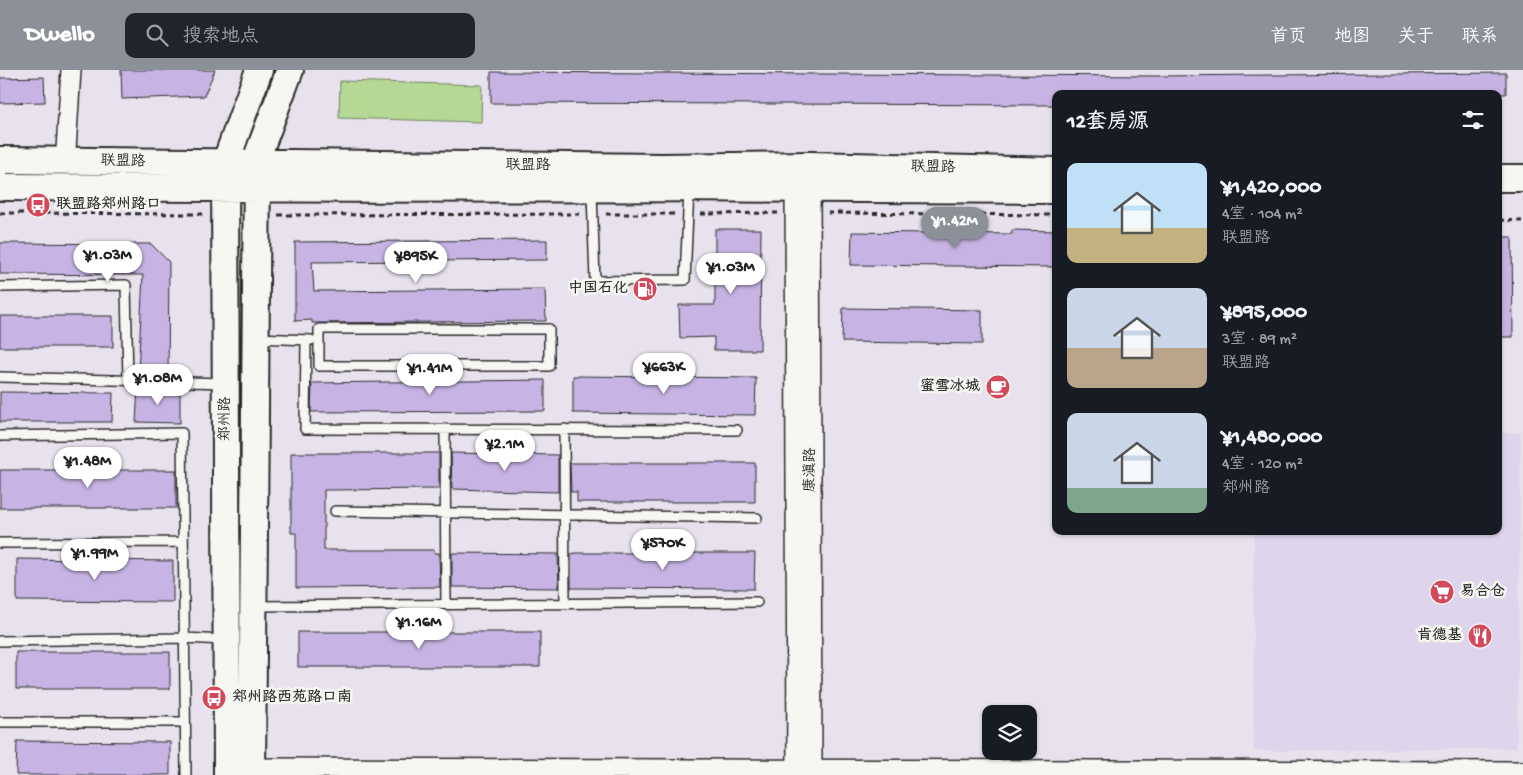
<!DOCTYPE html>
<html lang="zh">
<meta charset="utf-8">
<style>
body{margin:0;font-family:"Gochi Hand","LXGW WenKai TC",sans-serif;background:#20242c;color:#f1f3f6;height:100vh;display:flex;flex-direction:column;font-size:19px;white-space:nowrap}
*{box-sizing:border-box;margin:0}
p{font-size:16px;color:#9ea1a6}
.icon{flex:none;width:28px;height:28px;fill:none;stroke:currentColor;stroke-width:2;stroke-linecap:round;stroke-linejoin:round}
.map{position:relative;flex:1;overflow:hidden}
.details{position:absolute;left:1052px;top:20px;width:450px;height:445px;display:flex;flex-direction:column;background:#171b24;border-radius:10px;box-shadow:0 1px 4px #0004}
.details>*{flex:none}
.buttons{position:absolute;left:982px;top:635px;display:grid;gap:10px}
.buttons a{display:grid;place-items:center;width:55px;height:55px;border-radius:10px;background:#171b24;box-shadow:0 1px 4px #0004;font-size:25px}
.price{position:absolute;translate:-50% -42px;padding:0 11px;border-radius:18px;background:#fff;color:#222;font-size:16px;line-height:32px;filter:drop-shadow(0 1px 2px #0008)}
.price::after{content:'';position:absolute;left:50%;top:30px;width:15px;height:11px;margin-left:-8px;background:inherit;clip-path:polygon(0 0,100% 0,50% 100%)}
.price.active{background:#8c9099;color:#fff}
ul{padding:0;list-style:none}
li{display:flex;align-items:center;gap:15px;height:125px;padding:0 15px}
li span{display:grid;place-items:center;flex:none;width:140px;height:100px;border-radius:10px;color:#555}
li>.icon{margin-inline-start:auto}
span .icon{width:60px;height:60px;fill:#fffc;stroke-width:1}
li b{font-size:21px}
h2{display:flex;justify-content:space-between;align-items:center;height:60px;padding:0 15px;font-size:21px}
header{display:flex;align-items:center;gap:30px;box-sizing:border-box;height:70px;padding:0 25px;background:#8c9099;color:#fff}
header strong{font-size:24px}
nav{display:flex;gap:28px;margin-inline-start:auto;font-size:18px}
.search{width:350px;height:45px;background:#20242c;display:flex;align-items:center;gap:12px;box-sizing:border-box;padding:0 18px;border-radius:10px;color:#9ea1a6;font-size:19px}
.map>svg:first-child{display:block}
</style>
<header>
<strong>Dwello</strong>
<div class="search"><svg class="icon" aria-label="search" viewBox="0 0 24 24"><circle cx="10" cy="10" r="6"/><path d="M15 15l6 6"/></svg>搜索地点</div>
<nav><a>首页</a><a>地图</a><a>关于</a><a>联系</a></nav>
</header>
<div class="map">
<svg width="1523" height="705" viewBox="0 0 1523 705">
<rect width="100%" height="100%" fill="#e8e2ee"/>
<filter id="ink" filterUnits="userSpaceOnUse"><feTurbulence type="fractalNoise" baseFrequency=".02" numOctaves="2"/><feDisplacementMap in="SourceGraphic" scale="10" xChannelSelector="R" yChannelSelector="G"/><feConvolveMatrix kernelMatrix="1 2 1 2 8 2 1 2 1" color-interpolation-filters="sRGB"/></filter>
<g filter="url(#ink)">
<!-- built -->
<path fill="#ded4eb" d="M 1499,363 L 1521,363 L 1517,678 L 1254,681 L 1254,461 L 1499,461 Z"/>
<!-- green -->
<path fill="#b5d994" stroke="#708260" d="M 340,11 L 482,15 L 481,52 L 339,48 Z"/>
<!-- building -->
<path fill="#c7b4e4" stroke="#2b2b2b" d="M 121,0 L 215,0 L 204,26 L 122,29 Z
M 491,2 L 1157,6 L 1506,3 L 1506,24 L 1056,24 L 1056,35 L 491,33 Z
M 44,7 L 45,32 L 0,33 L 0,8 Z
M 715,159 L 761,159 L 760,280 L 714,280 L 714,267 L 680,268 L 679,235 L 715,235 Z
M 1012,160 L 1056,161 L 1056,197 L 851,195 L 852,162 L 1012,164 Z
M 1499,167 L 1512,167 L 1513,267 L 1499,267 Z
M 547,170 L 547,190 L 312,192 L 314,221 L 545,219 L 546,251 L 312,253 L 312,250 L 295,251 L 295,172 Z
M 0,173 L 151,174 L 169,192 L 168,305 L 138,304 L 143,205 L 0,204 Z
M 843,238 L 982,240 L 982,274 L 842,272 Z
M 0,246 L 113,246 L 113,277 L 0,277 Z
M 573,306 L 756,308 L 755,345 L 573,343 Z
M 545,310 L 545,341 L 311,342 L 312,313 Z
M 138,317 L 168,318 L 168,323 L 180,323 L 180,353 L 136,352 Z
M 0,322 L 113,323 L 112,352 L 0,352 Z
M 291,383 L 439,383 L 439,419 L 324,420 L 324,480 L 434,480 L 434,483 L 439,483 L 440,517 L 296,518 L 296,463 L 291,463 Z
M 451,383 L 558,385 L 558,422 L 452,419 Z
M 570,393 L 755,393 L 755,432 L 577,432 L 577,422 L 571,422 Z
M 0,400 L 176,400 L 176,438 L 0,438 Z
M 452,483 L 558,484 L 559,518 L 452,517 Z
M 576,483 L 755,483 L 754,519 L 575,518 L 571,518 L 571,484 Z
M 17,489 L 173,491 L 173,532 L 17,531 Z
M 298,562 L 540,562 L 540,597 L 298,597 Z
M 16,582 L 170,582 L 170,619 L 16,619 Z
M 17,671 L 170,672 L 170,705 L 16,705 Z"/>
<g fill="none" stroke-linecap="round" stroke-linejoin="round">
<defs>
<path id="lane" d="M 592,122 L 595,211 L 685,210 L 689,120
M 0,217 L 126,215 L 128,311
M 319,259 L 549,259 L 549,296 L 319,296 Z
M 256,268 L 311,270
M 306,270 L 305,359 L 737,360
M 0,307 L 225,313
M 445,359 L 446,534
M 564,359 L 565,534
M 0,366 L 182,363 L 186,705
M 335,441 L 757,448
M 0,473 L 183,472
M 254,536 L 757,532
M 0,571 L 184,568 L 225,570
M 0,652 L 185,652"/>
<path id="street" d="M 67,91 L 66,80 L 71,0
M 795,106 L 797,705
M 810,106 L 812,705
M 239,698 L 1523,701"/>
<path id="secondary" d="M 0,90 L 662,97 L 810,95 L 1056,101
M 1499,108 L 1523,108
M 0,117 C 352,121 704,116 1056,120
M 227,705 L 225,94 L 259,0
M 252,705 L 257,94 L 259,82 L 290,0"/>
</defs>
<!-- lane casing -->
<use href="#lane" stroke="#2b2b2b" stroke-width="12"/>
<!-- street casing -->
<use href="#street" stroke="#2b2b2b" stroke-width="22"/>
<!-- secondary casing -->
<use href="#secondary" stroke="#2b2b2b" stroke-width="30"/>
<!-- path -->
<path stroke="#2b2b2b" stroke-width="3" stroke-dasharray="5 4" stroke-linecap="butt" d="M 0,143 L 204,144
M 828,143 L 1056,145
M 606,144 L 677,144
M 701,144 L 779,143
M 278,145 L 582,144
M 1499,150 L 1523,151"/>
<!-- lane -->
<use href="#lane" stroke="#f6f6f2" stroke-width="9"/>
<!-- street -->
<use href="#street" stroke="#f6f6f2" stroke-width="19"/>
<!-- secondary -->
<use href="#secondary" stroke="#f6f6f2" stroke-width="26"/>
</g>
</g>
<!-- icons -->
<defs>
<symbol id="bus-disc" viewBox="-11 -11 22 22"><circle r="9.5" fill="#d1495b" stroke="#f6f6f2"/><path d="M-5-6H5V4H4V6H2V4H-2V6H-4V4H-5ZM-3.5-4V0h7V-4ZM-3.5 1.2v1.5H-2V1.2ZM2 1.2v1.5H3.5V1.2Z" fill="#fff"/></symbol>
<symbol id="fuel-disc" viewBox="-11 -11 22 22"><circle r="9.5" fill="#d1495b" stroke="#f6f6f2"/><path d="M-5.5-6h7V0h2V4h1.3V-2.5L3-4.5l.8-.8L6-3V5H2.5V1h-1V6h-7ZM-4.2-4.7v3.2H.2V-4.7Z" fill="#fff"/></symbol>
<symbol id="cafe-disc" viewBox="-11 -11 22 22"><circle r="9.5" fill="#d1495b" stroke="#f6f6f2"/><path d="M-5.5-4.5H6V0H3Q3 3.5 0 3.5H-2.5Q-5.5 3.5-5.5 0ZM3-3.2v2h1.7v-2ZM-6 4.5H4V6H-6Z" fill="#fff"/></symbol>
<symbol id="supermarket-disc" viewBox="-11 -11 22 22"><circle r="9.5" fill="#d1495b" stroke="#f6f6f2"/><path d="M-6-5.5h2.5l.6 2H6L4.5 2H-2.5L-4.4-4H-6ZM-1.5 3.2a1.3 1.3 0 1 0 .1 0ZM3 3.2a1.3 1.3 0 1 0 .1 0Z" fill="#fff"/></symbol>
<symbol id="restaurant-disc" viewBox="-11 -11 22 22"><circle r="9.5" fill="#d1495b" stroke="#f6f6f2"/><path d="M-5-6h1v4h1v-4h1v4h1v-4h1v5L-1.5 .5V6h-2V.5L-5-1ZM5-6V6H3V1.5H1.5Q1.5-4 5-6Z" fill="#fff"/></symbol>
</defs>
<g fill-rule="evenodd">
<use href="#bus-disc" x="24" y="121" width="28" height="28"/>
<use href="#fuel-disc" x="631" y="205" width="28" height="28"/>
<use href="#cafe-disc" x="984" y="303" width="28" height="28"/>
<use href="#supermarket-disc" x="1428" y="508" width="28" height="28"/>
<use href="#restaurant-disc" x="1466" y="552" width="28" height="28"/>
<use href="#bus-disc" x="200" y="614" width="28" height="28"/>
</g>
<g text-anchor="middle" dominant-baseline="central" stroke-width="5" stroke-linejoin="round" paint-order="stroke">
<!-- street labels -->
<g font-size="15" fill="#2b2b2b" stroke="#f6f6f2">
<text transform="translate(123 92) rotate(1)">联盟路</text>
<text x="528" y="96">联盟路</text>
<text transform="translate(933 98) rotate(1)">联盟路</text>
<text transform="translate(226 349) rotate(-90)">郑州路</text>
<text transform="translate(811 400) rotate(-90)">康滇路</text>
</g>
<!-- poi labels -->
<g font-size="15" font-weight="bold" fill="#2b2b2b" stroke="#f6f6f2" text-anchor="start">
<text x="56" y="135">联盟路郑州路口</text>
<text x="628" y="219" text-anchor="end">中国石化</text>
<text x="980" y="317" text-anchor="end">蜜雪冰城</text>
<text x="1460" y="522">易合仓</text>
<text x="1462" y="566" text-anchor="end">肯德基</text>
<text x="232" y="628">郑州路西苑路口南</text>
</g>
</g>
</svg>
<div class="buttons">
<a><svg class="icon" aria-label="layers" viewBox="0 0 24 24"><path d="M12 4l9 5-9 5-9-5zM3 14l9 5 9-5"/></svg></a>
</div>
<b class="price active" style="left:955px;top:179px">¥1.42M</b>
<b class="price" style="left:108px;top:213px">¥1.03M</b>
<b class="price" style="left:416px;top:214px">¥895K</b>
<b class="price" style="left:731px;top:225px">¥1.03M</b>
<b class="price" style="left:664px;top:325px">¥663K</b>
<b class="price" style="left:430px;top:326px">¥1.41M</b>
<b class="price" style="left:158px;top:336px">¥1.08M</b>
<b class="price" style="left:505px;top:402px">¥2.1M</b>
<b class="price" style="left:88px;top:419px">¥1.48M</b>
<b class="price" style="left:663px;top:501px">¥570K</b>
<b class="price" style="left:95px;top:511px">¥1.99M</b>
<b class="price" style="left:419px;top:580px">¥1.16M</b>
<section class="details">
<h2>12套房源<svg class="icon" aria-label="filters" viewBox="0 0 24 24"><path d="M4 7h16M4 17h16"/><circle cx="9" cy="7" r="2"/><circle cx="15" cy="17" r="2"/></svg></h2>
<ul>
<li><span style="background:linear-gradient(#bfe0f5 65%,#c2b280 0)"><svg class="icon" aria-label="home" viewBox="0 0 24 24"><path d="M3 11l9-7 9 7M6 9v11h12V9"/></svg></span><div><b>¥1,420,000</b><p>4室 · 104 m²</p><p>联盟路</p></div></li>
<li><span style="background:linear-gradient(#c9d6e8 60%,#b9a48a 0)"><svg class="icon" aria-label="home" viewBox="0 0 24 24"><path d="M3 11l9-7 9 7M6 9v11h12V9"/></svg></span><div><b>¥895,000</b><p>3室 · 89 m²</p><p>联盟路</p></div></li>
<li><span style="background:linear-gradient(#c9d6e8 75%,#7fa58c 0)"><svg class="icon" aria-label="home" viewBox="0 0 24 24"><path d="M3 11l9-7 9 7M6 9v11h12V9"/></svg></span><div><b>¥1,480,000</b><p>4室 · 120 m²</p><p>郑州路</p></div></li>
</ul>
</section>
</div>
